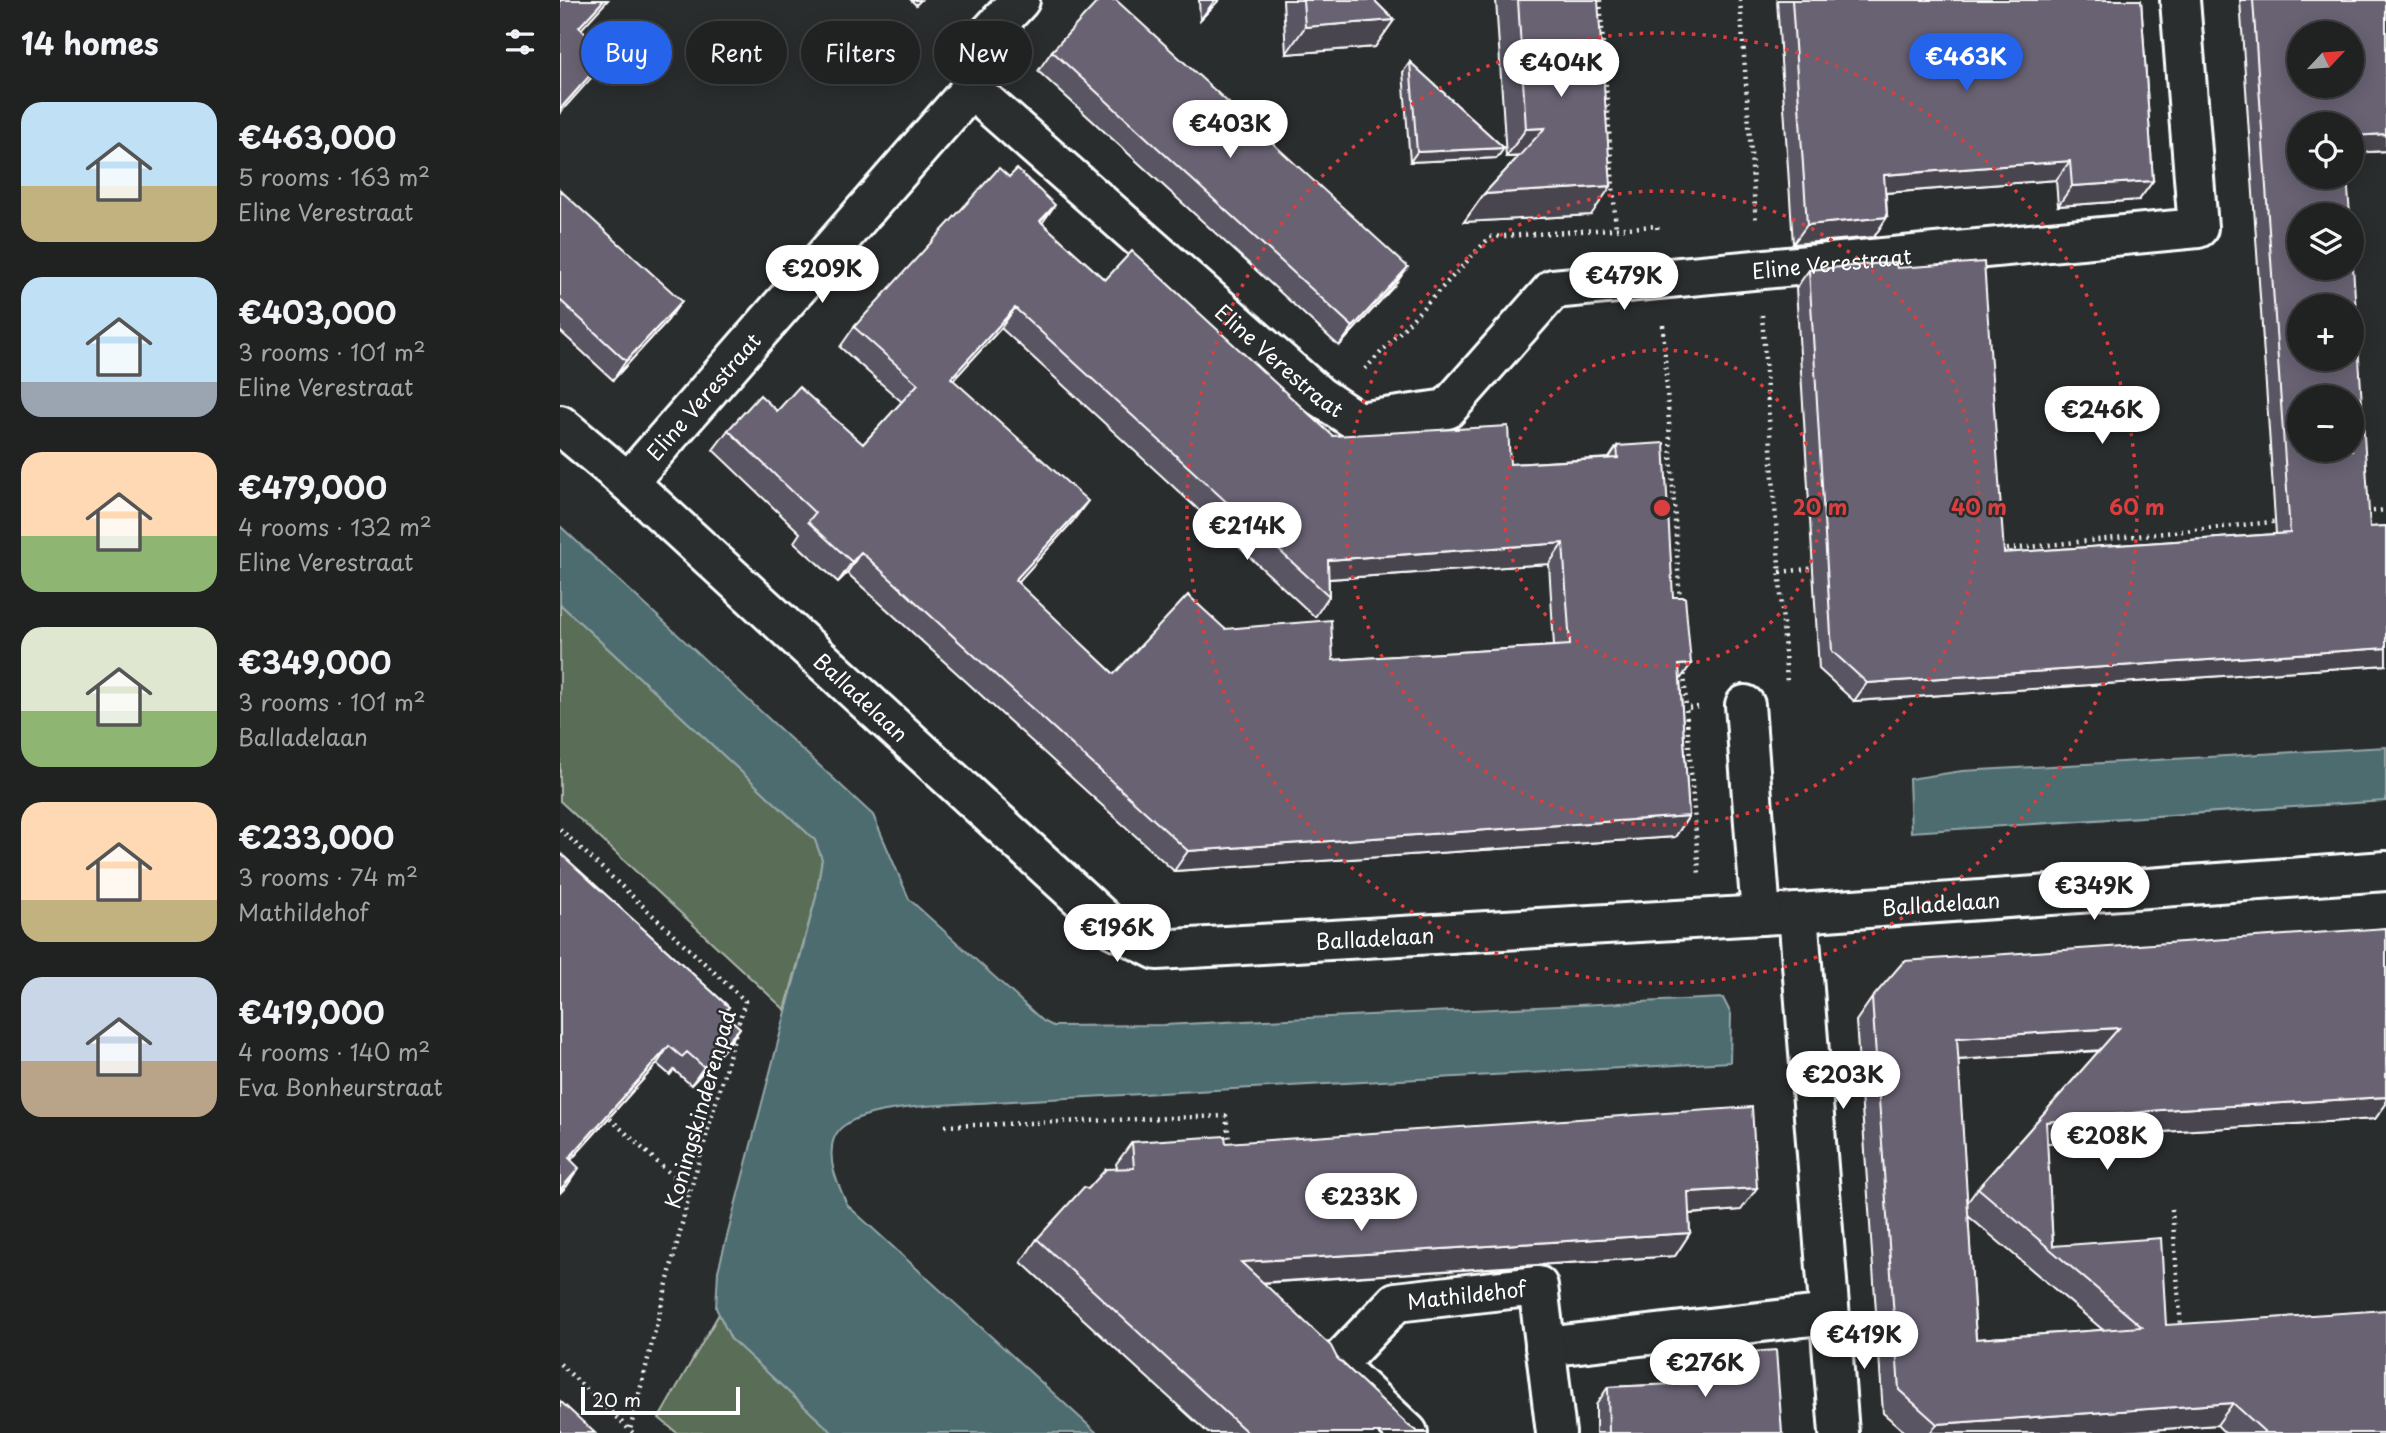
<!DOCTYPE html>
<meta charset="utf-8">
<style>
body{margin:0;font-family:"Playpen Sans",sans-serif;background:#282a2a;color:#f1f3f6;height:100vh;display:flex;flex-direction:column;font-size:26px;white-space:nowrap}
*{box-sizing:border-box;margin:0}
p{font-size:23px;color:#a2a4a5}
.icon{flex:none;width:38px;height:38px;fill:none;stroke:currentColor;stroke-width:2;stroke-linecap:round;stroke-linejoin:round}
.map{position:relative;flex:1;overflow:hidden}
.side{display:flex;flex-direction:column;background:#202222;width:560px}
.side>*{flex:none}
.guide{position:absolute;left:21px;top:21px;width:665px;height:63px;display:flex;gap:14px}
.needle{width:46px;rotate:64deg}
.buttons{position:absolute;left:1727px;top:21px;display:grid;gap:14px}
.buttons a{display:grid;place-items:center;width:77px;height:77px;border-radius:50%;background:#202222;box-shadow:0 4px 18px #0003,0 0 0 2px #3d3f40;font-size:35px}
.scale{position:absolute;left:21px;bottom:18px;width:159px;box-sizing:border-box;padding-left:7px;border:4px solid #fff;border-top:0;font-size:19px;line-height:24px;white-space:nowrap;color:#fff;-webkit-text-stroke:5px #2a2d2e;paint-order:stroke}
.price{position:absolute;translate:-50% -60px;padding:0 16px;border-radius:24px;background:#fff;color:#222;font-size:23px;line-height:46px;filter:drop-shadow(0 2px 4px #0008)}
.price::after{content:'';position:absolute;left:50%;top:42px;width:21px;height:16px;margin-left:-10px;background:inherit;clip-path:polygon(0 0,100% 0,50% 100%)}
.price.selected{background:#2563eb;color:#fff}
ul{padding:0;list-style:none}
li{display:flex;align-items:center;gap:21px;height:175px;padding:0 21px}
li span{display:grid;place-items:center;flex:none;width:196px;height:140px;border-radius:21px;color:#555}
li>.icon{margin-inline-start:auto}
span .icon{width:84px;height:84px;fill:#fffc;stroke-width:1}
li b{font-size:30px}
h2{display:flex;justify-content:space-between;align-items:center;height:84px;padding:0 21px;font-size:30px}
.pill{padding:0 24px;border-radius:32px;background:#202222;box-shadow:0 4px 18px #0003,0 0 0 2px #3d3f40;font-size:24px;line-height:63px}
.pill.selected{background:#2563eb;color:#fff}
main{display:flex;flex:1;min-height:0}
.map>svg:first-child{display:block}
</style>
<main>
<section class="side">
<h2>14 homes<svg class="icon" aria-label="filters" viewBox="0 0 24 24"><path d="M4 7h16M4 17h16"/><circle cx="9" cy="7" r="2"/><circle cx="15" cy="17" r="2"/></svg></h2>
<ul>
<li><span style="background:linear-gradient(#bfe0f5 60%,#c2b280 0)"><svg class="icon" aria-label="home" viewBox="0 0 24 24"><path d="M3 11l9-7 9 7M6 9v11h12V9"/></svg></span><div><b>€463,000</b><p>5 rooms · 163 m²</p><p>Eline Verestraat</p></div></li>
<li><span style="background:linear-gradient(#bfe0f5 75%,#9aa5b1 0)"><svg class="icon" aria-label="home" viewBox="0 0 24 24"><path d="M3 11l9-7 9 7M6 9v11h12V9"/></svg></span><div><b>€403,000</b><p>3 rooms · 101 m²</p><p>Eline Verestraat</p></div></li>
<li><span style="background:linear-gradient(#ffd9b3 60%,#8fb573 0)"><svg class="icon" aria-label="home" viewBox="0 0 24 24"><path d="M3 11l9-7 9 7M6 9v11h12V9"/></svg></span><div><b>€479,000</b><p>4 rooms · 132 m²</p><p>Eline Verestraat</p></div></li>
<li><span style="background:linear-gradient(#dfe7d0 60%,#8fb573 0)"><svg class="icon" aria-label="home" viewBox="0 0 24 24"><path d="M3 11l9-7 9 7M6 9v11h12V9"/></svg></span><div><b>€349,000</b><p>3 rooms · 101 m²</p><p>Balladelaan</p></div></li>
<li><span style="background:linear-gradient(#ffd9b3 70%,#c2b280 0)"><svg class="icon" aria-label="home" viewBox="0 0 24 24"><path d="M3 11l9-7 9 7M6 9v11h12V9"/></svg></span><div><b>€233,000</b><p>3 rooms · 74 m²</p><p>Mathildehof</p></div></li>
<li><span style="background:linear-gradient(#c9d6e8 60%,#b9a48a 0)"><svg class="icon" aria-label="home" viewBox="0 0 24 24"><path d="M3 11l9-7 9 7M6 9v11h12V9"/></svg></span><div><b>€419,000</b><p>4 rooms · 140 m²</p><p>Eva Bonheurstraat</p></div></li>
</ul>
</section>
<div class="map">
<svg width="1826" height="1433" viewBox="0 0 1826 1433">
<rect width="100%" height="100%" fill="#2a2d2e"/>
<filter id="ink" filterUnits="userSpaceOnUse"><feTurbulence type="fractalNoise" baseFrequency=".0143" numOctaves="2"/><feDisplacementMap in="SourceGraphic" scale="14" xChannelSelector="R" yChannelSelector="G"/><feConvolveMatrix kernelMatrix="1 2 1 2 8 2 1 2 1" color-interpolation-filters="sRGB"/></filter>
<g filter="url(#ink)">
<!-- green -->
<path fill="#5a6d57" stroke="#acb6ab" stroke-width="2" d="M 0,604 L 255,840 L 262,859 L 256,897 L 225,1010 L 0,801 Z
M 159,1314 L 171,1339 L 273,1433 L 117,1433 L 99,1418 Z"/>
<!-- water -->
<path fill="#4e6c70" stroke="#95a7a9" stroke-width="2" d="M 0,526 L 313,815 L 349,899 L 483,1021 L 493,1026 L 603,1025 L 1163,998 L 1171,1014 L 1170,1062 L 435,1102 C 398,1105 313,1104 285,1125 C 278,1129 272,1139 272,1148 C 269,1168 280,1187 287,1205 L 537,1433 L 273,1433 L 171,1339 L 156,1308 L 158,1271 L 256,897 L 262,859 L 255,840 L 0,604 Z
M 1826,747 L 1826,801 L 1351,832 L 1349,779 L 1402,771 Z"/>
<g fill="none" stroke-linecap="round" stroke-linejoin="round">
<defs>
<g id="minor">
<path id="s1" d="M 411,89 L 759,396 L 798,422 L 887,409 L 993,289 L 1638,228 L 1620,0"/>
<path id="s2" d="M 0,425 L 68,482 L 553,928 L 597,950 L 1238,913 L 1826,871"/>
<path id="s3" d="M 68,482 L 411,89 L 424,39 L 460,0"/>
<path d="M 1185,705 L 1201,915"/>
<path d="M 1238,913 L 1279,1433"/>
<path d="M 985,1347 L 1269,1314"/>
<path id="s4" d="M 848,1433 L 776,1365 L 836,1302 L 978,1286 L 996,1433"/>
</g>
</defs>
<!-- minor casing -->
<use href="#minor" stroke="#fff" stroke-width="44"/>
<!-- path -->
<path stroke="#fff" stroke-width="4.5" stroke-dasharray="2 5" stroke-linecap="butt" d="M 1040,0 L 1056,230
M 1180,0 L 1196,223
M 1202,315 L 1227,683
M 1103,325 L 1120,602
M 805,369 L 930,237 L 1097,226 L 1098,232
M 1806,512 L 1826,510
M 1440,550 L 1721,521
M 1220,572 L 1258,568
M 1124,667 L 1126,708
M 1138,707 L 1126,708 L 1139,873
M 0,829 L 185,1001 L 130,1192 L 70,1430
M 45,1114 L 130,1192
M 385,1126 L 666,1116 L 670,1148
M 1612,1209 L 1621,1327
M 0,1364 L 73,1433"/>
<!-- minor -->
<use href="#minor" stroke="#2a2d2e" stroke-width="38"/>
</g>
<!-- wall -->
<path fill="#5a5463" stroke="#fff" stroke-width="2" fill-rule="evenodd" d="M 351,0 L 361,0 L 356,5 Z
M 639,0 L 659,0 L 640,20 Z
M 723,0 L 814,0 L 834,20 L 815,47 L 726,54 Z
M 936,0 L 1038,0 L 1031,215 L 904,222 L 924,194 L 958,157 L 946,157 Z
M 1217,0 L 1581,0 L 1593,181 L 1579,200 L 1498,206 L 1496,180 L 1326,193 L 1327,217 L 1314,237 L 1233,244 Z
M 1680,0 L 1826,0 L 1826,151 L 1792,153 L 1792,124 L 1740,124 L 1810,527 L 1826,526 L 1826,665 L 1294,701 L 1259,669 L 1236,288 L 1249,270 L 1337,268 L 1444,553 L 1716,534 Z
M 492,51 L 834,286 L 779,346 L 478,71 Z
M 850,62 L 944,148 L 937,158 L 850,162 L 843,72 Z
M 0,190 L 108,320 L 53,380 L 0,331 Z
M 482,223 L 545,280 L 773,436 L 950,464 L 1049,458 L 1057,446 L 1113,597 L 1131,664 L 1120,679 L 1129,816 L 1115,837 L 614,871 L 287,573 L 278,582 L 234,542 L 240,533 L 153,450 L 168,430 L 217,411 L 303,444 L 342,402 L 280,347 L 294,327 ZM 441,328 L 755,617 L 769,596 L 769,579 L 989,564 L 994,646 L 773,660 L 665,629 L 554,674 L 457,583 L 513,521 L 393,380 Z
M 0,853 L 169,1007 L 164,1014 L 180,1028 L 167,1046 L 131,1085 L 114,1070 L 110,1075 L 97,1064 L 11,1160 L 7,1186 Z
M 1826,928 L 1826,1104 L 1815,1119 L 1585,1133 L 1487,1143 L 1493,1246 L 1606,1325 L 1826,1433 L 1665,1433 L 1657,1425 L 1550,1433 L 1346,1433 L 1323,1413 L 1296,1021 L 1312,998 ZM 1539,1051 L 1418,1188 L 1407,1203 L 1398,1060 ZM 1408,1216 L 1458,1258 L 1543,1330 L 1416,1339 Z
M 572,1142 L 666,1143 L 1181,1210 L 1129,1214 L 1130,1233 L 1115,1256 L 703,1283 L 777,1358 L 849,1426 L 858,1432 L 866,1433 L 648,1433 L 461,1262 L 477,1239 L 528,1189 L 557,1168 L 556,1164 Z
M 1136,1356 L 1222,1433 L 1036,1433 L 1036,1405 L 1048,1387 L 1123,1384 L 1123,1374 Z"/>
<!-- shaded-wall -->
<path fill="#4a4550" stroke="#fff" stroke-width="2" d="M 44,0 L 48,0 L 6,46 L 19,27 Z
M 655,0 L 659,0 L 640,20 Z
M 834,20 L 815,47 L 726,54 L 745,27 Z
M 47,56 L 34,75 L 0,113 L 0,109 Z
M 985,128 L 965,156 L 946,157 L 966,129 Z
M 1826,134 L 1826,151 L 1792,153 L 1792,136 Z
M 944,148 L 937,158 L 850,162 L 857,152 Z
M 1510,161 L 1496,180 L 1311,194 L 1324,175 Z
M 1593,181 L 1579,200 L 1498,206 L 1512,186 Z
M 1051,186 L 1031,215 L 904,222 L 924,194 Z
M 495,205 L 481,225 L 480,221 Z
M 1327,217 L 1314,237 L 1233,244 L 1247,225 Z
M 848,267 L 834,286 L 779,346 L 793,327 Z
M 122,301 L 108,320 L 53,380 L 66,361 Z
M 455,308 L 441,328 L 377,398 L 391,378 Z
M 528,501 L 513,521 L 441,601 L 455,580 Z
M 1003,543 L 989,564 L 753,580 L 768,560 Z
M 301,552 L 287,573 L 278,582 L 292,562 Z
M 1826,648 L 1826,665 L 1294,701 L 1307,683 Z
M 1131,664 L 1117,684 L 1119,665 Z
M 1129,816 L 1115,837 L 614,871 L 628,851 Z
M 180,1028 L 167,1046 L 131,1085 L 144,1067 Z
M 1559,1028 L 1543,1050 L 1381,1061 L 1397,1038 Z
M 109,1046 L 97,1064 L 0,1172 L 9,1158 Z
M 1826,1097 L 1826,1104 L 1815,1119 L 1585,1133 L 1470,1145 L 1486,1122 L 1601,1110 Z
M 19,1168 L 7,1186 L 0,1193 L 0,1190 Z
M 1197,1188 L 1181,1210 L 1113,1215 L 1128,1192 Z
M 1130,1233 L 1115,1256 L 665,1285 L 681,1262 Z
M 1673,1403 L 1657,1425 L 1550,1433 L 1370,1433 L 1377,1424 Z"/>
<!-- building -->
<path fill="#696273" stroke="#fff" stroke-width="2" fill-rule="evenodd" d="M 0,0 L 44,0 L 19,27 L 47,56 L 0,109 Z
M 539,0 L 556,0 L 848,267 L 793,327 L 492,51 Z
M 743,0 L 814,0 L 834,20 L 745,27 Z
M 958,0 L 1038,0 L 1051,186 L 924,194 L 985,128 L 966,129 Z
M 1232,0 L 1581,0 L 1593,181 L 1512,186 L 1510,161 L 1324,175 L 1327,217 L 1247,225 Z
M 1693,0 L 1826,0 L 1826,134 L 1792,136 L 1792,124 L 1740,124 L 1740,177 L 1787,177 L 1790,215 L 1740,215 L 1740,268 L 1792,268 L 1792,251 L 1810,527 L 1826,526 L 1826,648 L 1307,683 L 1272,651 L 1249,270 L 1335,262 L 1337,268 L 1424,262 L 1444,553 L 1730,533 ZM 1740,33 L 1792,33 L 1792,86 L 1740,86 ZM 1740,306 L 1792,306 L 1792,359 L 1740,359 ZM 1740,397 L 1792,397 L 1792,450 L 1740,450 Z
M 850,62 L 944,148 L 857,152 Z
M 439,168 L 449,177 L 457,169 L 495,205 L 480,221 L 545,280 L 572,251 L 773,436 L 948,426 L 950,464 L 1058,458 L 1057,446 L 1104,443 L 1113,597 L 1125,597 L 1131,664 L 1119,665 L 1129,816 L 628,851 L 301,552 L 292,562 L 248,522 L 255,513 L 168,430 L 200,395 L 217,411 L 239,387 L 303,444 L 358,384 L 294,327 ZM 455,308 L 769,596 L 768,560 L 1003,543 L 1010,645 L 773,660 L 771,620 L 665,629 L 628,595 L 554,674 L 455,580 L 528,501 L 391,378 Z
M 0,190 L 122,301 L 66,361 L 0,300 Z
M 0,853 L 169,1007 L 163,1013 L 180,1028 L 144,1067 L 127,1052 L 122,1057 L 109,1046 L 9,1158 L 19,1168 L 0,1190 Z
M 1826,928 L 1826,1097 L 1601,1110 L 1486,1122 L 1493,1246 L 1601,1238 L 1606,1325 L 1826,1310 L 1826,1433 L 1706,1433 L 1673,1403 L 1377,1424 L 1339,1390 L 1312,998 L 1344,961 ZM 1559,1028 L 1418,1188 L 1582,1327 L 1416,1339 L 1397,1038 Z
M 1192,1107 L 1197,1188 L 1128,1192 L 1130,1233 L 681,1262 L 771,1346 L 777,1358 L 849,1426 L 858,1432 L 865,1432 L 866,1433 L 688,1433 L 477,1239 L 524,1187 L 528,1189 L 546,1169 L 574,1168 L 572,1142 L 665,1136 L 666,1143 Z
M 1216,1350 L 1222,1433 L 1049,1433 L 1048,1387 L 1137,1383 L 1136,1356 Z
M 0,1401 L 35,1433 L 0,1433 Z"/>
</g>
<!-- distance rings -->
<g fill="none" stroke="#da3e3e" stroke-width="3.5" stroke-dasharray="3.5 7">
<circle cx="1102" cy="508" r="158"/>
<circle cx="1102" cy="508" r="317"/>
<circle cx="1102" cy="508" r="475"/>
</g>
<g text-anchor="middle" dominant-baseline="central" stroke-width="5" stroke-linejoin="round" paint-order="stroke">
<!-- street labels -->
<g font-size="21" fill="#fff" stroke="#2a2d2e">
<text stroke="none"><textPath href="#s1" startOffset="1041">Eline Verestraat</textPath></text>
<text stroke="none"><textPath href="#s1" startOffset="411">Eline Verestraat</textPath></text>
<text stroke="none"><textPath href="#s3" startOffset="114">Eline Verestraat</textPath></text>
<text stroke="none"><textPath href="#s2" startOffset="406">Balladelaan</textPath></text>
<text stroke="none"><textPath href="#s2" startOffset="1582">Balladelaan</textPath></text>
<text stroke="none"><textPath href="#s2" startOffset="1015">Balladelaan</textPath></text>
<text transform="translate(139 1109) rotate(-74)">Koningskinderenpad</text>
<text stroke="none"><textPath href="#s4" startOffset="257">Mathildehof</textPath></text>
</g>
</g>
<circle cx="1102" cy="508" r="10" fill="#da3e3e" stroke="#2a2d2e" stroke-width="3.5"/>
<g font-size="21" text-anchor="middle" font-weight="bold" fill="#da3e3e" stroke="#2a2d2e" stroke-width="5" stroke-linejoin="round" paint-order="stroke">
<text x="1260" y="515">20 m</text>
<text x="1419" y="515">40 m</text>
<text x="1577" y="515">60 m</text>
</g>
</svg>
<div class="buttons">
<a><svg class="needle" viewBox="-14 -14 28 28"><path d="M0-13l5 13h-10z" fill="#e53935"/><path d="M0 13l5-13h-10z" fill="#a2a4a5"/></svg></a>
<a><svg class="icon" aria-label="locate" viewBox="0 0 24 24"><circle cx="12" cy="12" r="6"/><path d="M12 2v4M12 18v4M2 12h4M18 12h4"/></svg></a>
<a><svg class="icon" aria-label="layers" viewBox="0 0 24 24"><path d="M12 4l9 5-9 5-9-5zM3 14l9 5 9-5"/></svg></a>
<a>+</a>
<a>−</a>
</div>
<div class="scale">20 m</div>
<b class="price selected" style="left:1406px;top:93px">€463K</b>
<b class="price" style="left:1001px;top:99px">€404K</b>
<b class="price" style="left:670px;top:160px">€403K</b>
<b class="price" style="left:262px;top:305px">€209K</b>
<b class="price" style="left:1064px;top:312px">€479K</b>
<b class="price" style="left:1542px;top:446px">€246K</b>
<b class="price" style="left:687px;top:562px">€214K</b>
<b class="price" style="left:1534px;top:922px">€349K</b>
<b class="price" style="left:557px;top:964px">€196K</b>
<b class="price" style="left:1283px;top:1111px">€203K</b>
<b class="price" style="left:1547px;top:1172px">€208K</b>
<b class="price" style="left:801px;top:1233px">€233K</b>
<b class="price" style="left:1304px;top:1371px">€419K</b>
<b class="price" style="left:1145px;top:1399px">€276K</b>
<div class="guide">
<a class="pill selected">Buy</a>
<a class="pill">Rent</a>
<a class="pill">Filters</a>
<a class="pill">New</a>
</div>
</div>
</main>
